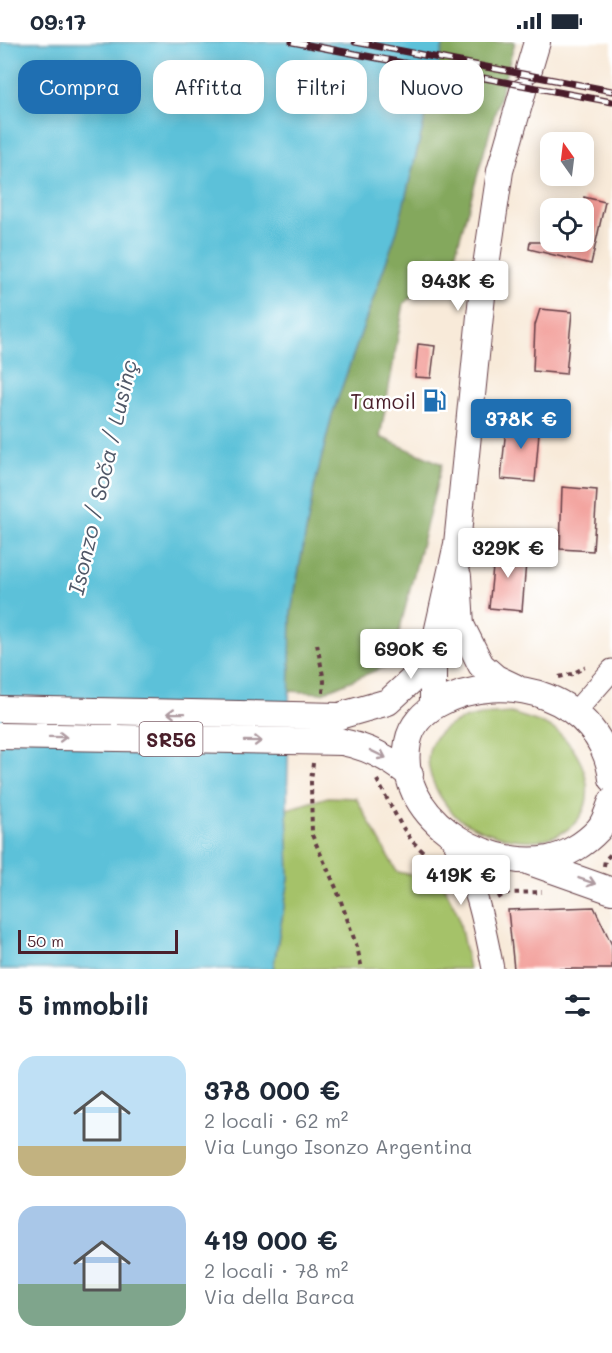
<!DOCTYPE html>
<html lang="it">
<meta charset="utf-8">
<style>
body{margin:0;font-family:Mali,sans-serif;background:#f6f6f7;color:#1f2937;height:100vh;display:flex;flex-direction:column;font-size:22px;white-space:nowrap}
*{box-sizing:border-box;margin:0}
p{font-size:20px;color:#747a83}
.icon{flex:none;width:33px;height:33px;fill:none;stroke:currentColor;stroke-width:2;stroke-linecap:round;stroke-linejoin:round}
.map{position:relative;height:927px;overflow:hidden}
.sheet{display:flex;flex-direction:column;background:#fff;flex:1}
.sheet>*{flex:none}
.guide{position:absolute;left:18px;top:18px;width:576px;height:54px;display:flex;gap:12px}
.needle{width:39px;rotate:346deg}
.fabs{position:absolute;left:540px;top:90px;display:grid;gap:12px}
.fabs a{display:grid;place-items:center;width:54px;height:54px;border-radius:12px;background:#fff;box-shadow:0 3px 15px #0003;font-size:30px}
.scale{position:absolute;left:18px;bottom:15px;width:160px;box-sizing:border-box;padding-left:6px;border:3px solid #4a1f2b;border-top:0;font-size:16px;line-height:21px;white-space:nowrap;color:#4a1f2b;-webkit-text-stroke:4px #fff;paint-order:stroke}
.price{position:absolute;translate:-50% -51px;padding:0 14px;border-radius:6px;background:#fff;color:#222;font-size:20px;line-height:39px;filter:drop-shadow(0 2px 3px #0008)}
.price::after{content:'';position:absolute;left:50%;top:36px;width:18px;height:14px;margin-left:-9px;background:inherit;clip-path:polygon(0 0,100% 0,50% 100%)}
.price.active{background:#1f6fb2;color:#fff}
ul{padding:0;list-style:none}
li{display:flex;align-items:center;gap:18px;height:150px;padding:0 18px}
li span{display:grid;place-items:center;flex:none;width:168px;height:120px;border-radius:18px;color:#555}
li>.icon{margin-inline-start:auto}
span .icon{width:72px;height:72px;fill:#fffc;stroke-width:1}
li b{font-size:26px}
h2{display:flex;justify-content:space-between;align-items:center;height:72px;padding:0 18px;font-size:26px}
.chip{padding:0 21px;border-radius:18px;background:#fff;box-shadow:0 3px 15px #0003;font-size:21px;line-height:54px}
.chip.active{background:#1f6fb2;color:#fff}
.status{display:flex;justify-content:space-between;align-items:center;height:42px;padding:0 30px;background:#fff;direction:ltr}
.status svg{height:16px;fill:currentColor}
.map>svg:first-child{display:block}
</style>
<div class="status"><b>09:17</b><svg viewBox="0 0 49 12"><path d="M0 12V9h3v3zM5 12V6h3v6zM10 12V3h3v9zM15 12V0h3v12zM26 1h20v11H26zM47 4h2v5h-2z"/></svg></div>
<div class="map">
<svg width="612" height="927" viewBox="0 0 612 927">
<rect width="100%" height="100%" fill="#fff"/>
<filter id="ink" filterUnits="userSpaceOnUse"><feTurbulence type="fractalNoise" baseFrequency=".0167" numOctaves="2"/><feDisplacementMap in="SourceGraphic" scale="12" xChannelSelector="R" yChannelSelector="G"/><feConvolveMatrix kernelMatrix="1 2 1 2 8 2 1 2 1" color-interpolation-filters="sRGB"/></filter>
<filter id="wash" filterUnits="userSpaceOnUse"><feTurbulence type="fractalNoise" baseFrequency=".008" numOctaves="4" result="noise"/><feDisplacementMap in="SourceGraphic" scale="24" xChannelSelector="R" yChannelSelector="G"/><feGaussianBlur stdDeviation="1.35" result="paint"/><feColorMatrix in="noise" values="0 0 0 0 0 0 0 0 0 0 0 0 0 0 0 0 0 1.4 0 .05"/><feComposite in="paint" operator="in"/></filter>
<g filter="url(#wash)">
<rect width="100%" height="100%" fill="#f8ead9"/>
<!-- green -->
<path fill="#a5c269" stroke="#78704a" stroke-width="1.5" d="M 511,671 C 527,676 547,681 560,692 C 588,718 602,765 565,789 C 534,808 490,795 461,778 C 452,772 446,763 440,754 C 421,722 423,692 461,678 C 477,672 494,672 511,671 Z
M 328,755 L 356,756 L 397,830 L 441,838 L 458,872 L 469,927 L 273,927 L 289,837 L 287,767 Z"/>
<!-- forest -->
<path fill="#84a85d" stroke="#676444" stroke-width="1.5" d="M 444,0 L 515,0 L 452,224 L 404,261 L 380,395 L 442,422 L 391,622 L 322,651 L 289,649 L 291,570 L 314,446 L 332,373 L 397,189 Z"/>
<!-- water -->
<path fill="#5bc1d9" stroke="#527082" stroke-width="1.5" d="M 0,0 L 444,0 L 397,189 L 332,373 L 314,446 L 291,570 L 287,767 L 289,837 L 273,927 L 0,927 Z"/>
<g id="blocks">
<!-- building -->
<path fill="#f29c97" d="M 584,155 L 605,160 L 591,222 L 529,207 L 530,200 L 584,200 Z
M 540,267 L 572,270 L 566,332 L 533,329 L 535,283 Z
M 418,302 L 435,304 L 431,336 L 415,335 Z
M 507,375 L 540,378 L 535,440 L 501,437 Z
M 562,445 L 597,448 L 593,509 L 560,507 Z
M 495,505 L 527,508 L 522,569 L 489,566 Z
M 594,865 L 612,903 L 612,927 L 514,927 L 508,868 Z"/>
</g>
</g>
<g filter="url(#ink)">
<use href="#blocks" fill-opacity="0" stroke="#643d45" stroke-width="1.5"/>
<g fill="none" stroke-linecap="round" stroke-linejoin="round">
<defs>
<path id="minor" d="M 575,670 L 612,628
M 450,793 C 476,840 483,875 493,927"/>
<path id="major" d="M 529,27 L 537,0
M 458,534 L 461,583 L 481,623 L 496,636 L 515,645
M 433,665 L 433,609 L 457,502 L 483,244 L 500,129 L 523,49
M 339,674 L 388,660 L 413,637 L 433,609
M 342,700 C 368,705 389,716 410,733
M 612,737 C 602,655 505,625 438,662 C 424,670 411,683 408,700 C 394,773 482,828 548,817 C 566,814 586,801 598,788 C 605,781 608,768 612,759
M 530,820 L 612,849"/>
</defs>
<!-- minor casing -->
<use href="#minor" stroke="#643d45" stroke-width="23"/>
<!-- major casing -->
<use href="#major" stroke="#643d45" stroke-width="28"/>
<!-- path -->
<path stroke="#643d45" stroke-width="4" stroke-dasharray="4.5 4.5" stroke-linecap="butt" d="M 317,602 L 324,639 L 323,651
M 559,635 L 572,632 L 585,625
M 313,721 L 311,740 L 312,793 L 337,848 L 357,905 L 362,927
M 377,738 L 401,783 L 412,799 L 442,828
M 604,824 L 605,818 L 612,811
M 498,856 L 506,851 L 542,850"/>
<!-- minor -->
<use href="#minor" stroke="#fff" stroke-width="21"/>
<!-- major -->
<use href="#major" stroke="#fff" stroke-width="26"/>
<defs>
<path id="rail" d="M 292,0 L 612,60
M 355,0 L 612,49"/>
</defs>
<!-- rail casing -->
<use href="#rail" stroke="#4a1f2b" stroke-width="7"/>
<!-- rail -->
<use href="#rail" stroke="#fff" stroke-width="4.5" stroke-dasharray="14" stroke-linecap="butt"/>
<defs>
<path id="major-bridge" d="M 0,667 L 339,674
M 0,694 L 342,700"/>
</defs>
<!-- major-bridge casing -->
<use href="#major-bridge" stroke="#643d45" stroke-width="28" stroke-linecap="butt"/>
<!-- major-bridge -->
<use href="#major-bridge" stroke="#fff" stroke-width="26"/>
</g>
<!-- one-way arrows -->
<defs><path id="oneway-shaft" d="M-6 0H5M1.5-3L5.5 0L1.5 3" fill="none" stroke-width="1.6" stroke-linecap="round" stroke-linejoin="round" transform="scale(1.5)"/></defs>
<g stroke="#ae9aa0">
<use href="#oneway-shaft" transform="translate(176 671) rotate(-179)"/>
<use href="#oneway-shaft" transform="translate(58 695) rotate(1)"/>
<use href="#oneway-shaft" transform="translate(253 699) rotate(1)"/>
<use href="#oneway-shaft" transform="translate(378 712) rotate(26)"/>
<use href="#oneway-shaft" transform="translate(587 839) rotate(19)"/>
</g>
</g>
<!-- icons -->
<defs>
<symbol id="fuel-bare" viewBox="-9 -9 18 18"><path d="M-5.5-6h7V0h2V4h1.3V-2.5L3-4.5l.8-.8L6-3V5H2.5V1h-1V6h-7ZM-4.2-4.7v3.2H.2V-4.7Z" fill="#1f6fb2" stroke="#fff" stroke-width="2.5" paint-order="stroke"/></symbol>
</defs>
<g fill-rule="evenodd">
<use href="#fuel-bare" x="418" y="342" width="33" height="33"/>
</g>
<g text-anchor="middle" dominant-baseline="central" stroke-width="5" stroke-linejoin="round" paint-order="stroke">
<!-- shield labels -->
<rect fill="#fff" stroke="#80626b" stroke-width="1.5" x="139.5" y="680" width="63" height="34" rx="4.5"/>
<g font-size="20" font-weight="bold" fill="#4a1f2b">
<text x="171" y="697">SR56</text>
</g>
<!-- poi labels -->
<g font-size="21" fill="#4a1f2b" stroke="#fff" text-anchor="end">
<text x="416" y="358">Tamoil</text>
</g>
<!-- water labels -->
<g font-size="22" font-style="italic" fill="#505868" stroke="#fff">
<text transform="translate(102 435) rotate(-77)">Isonzo / Soča / Lusinç</text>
</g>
</g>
</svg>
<div class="fabs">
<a><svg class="needle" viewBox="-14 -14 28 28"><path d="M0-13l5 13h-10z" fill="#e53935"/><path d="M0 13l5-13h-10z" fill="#747a83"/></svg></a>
<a><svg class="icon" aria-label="locate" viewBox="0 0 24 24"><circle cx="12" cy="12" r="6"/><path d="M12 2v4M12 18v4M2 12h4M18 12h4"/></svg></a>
</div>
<div class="scale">50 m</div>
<b class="price" style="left:458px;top:270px">943K €</b>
<b class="price active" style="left:521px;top:408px">378K €</b>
<b class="price" style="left:508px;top:537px">329K €</b>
<b class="price" style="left:411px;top:638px">690K €</b>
<b class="price" style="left:461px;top:864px">419K €</b>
<div class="guide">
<a class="chip active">Compra</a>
<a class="chip">Affitta</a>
<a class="chip">Filtri</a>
<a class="chip">Nuovo</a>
</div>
</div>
<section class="sheet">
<h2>5 immobili<svg class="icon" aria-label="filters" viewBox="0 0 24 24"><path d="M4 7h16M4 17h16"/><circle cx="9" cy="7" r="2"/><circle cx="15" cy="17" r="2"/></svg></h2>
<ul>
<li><span style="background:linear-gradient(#bfe0f5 75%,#c2b280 0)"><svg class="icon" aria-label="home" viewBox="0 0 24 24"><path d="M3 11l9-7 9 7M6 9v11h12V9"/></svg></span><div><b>378 000 €</b><p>2 locali · 62 m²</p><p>Via Lungo Isonzo Argentina</p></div></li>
<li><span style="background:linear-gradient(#a9c7e8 65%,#7fa58c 0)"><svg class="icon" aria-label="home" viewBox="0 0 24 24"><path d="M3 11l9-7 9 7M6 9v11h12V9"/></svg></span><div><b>419 000 €</b><p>2 locali · 78 m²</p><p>Via della Barca</p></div></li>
</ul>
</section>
